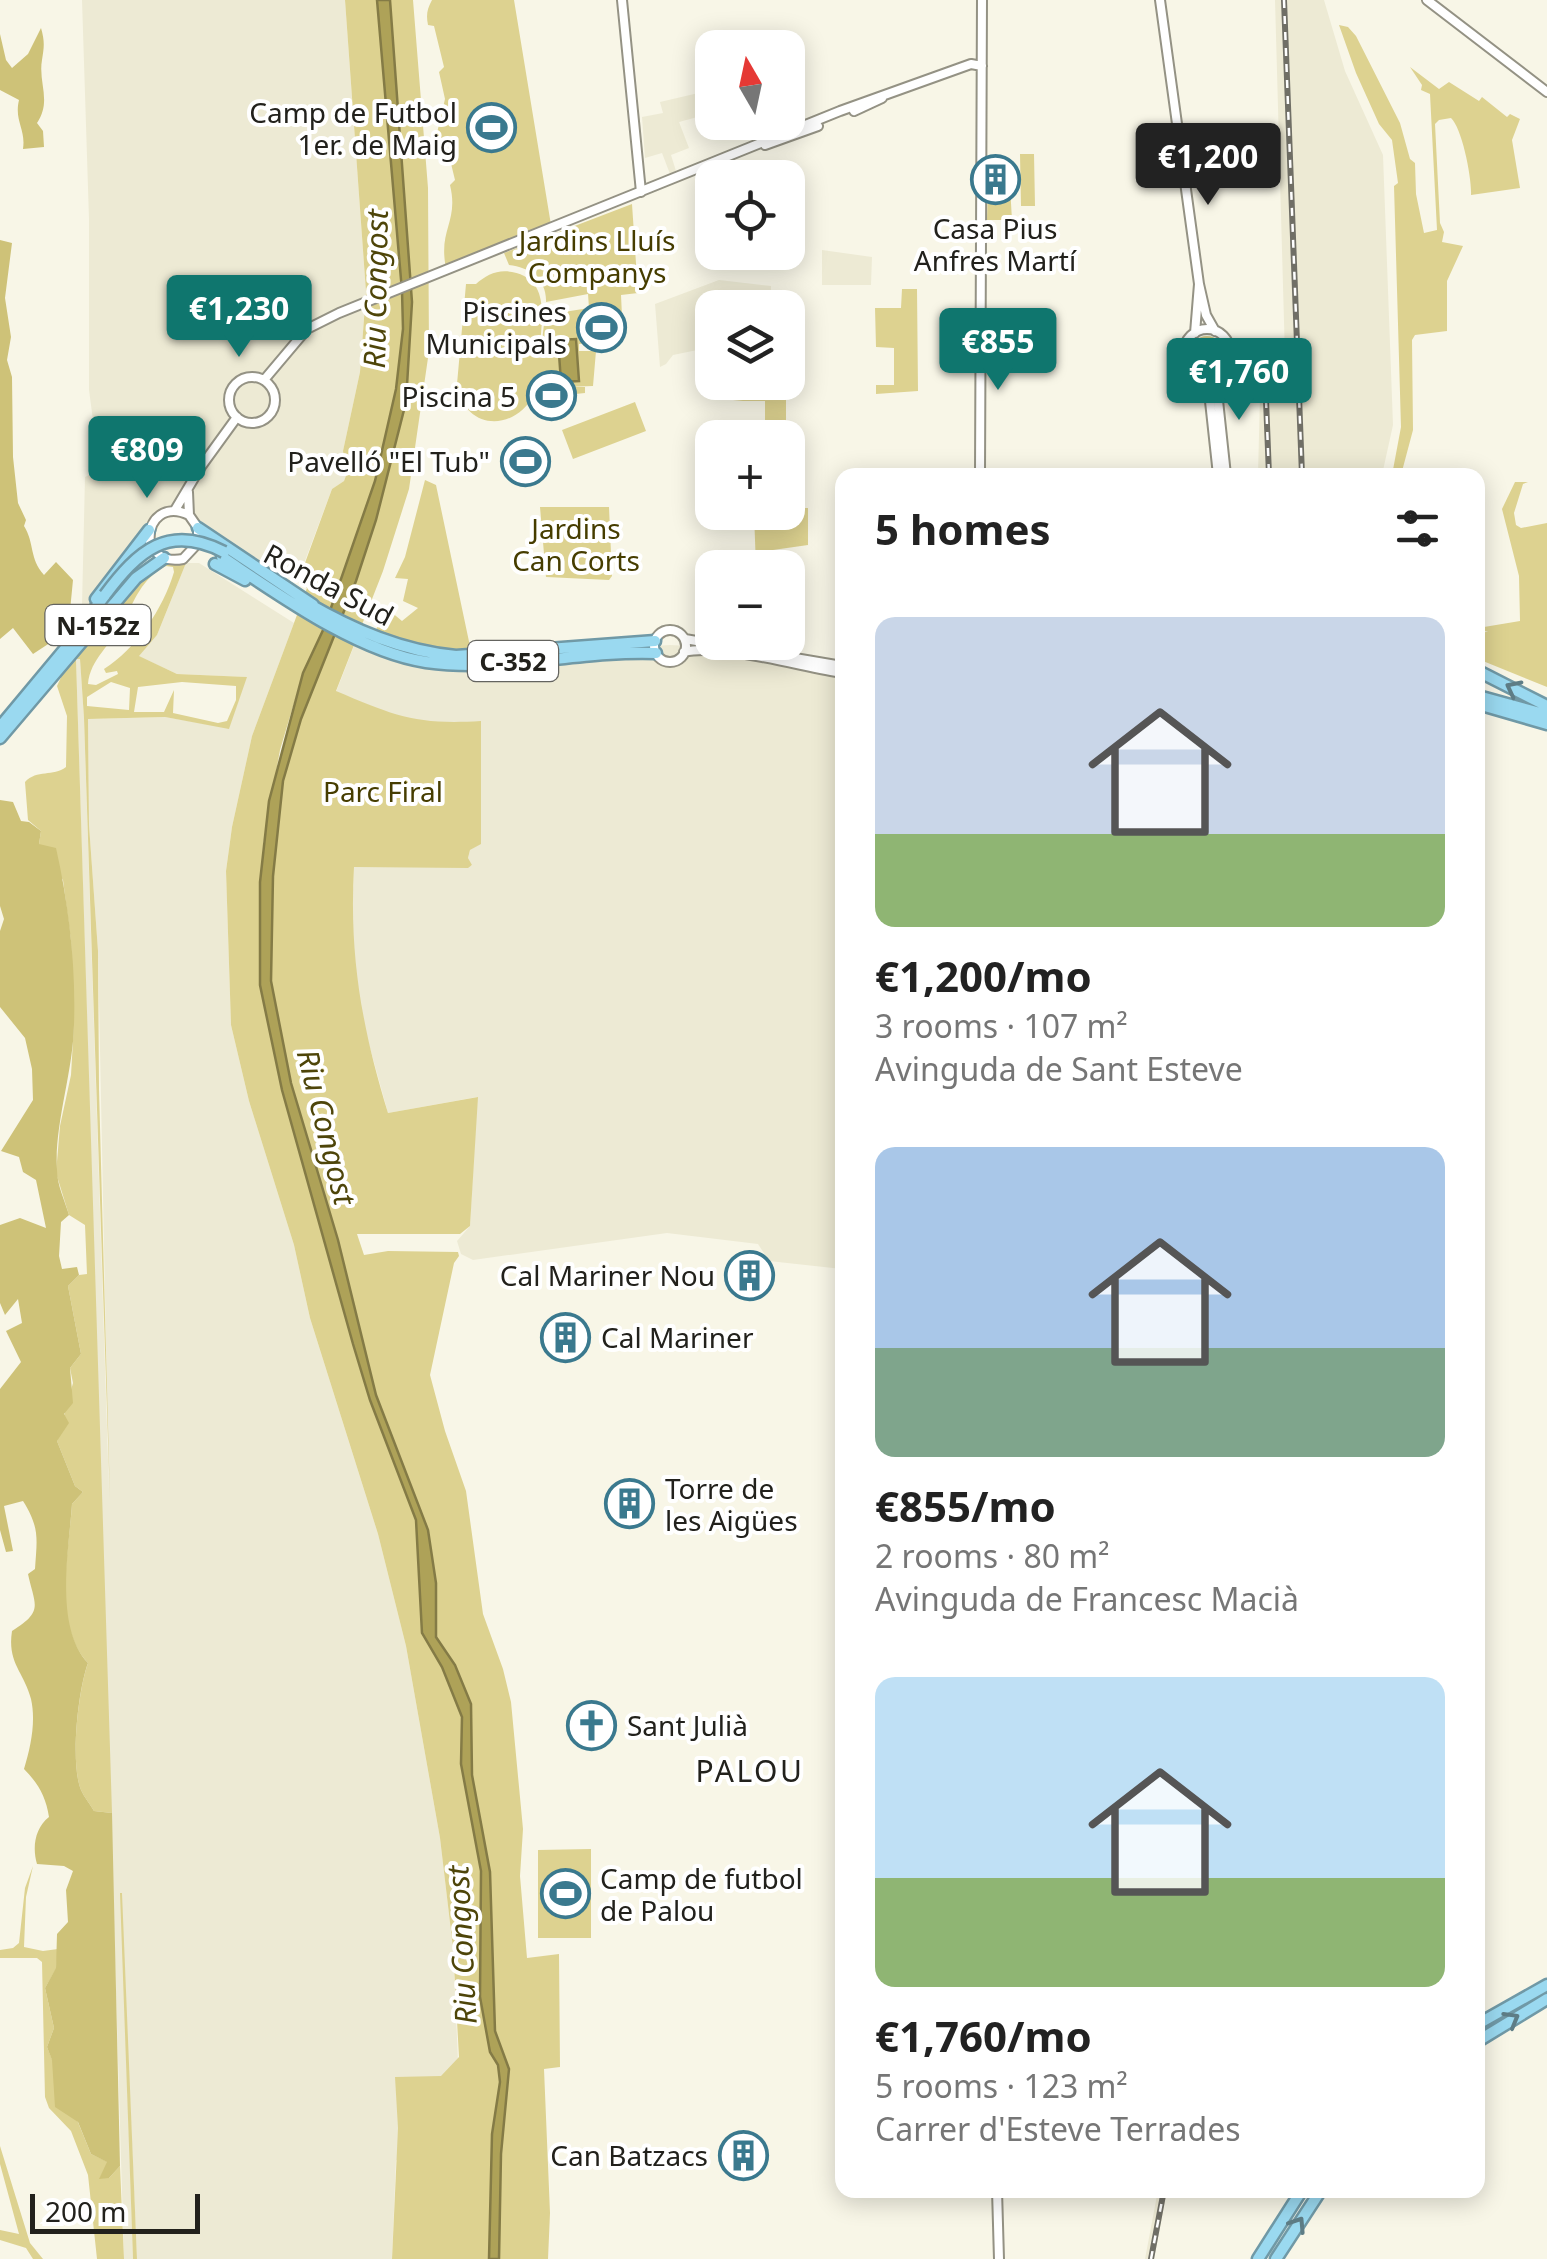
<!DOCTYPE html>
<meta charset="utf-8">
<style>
body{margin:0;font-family:"Noto Sans",sans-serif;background:#f6f6f6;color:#222;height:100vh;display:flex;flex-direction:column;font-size:38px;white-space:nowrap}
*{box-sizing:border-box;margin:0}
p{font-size:32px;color:#767676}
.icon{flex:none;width:55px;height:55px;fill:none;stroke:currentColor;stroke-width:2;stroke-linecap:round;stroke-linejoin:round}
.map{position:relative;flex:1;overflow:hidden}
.panel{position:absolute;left:835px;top:468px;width:650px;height:1730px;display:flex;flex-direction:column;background:#fff;border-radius:20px;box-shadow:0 5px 25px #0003}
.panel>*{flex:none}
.needle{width:65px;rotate:351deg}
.fabs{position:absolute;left:695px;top:30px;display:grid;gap:20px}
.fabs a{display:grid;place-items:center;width:110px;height:110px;border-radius:20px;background:#fff;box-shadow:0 5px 25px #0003;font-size:50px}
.scale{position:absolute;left:30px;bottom:25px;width:170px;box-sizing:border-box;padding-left:10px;border:5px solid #22211c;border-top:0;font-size:28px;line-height:35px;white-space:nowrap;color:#22211c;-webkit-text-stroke:8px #fff;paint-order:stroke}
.price{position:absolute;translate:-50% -85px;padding:0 22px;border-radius:10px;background:#0f766e;color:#fff;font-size:32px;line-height:65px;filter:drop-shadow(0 2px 5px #0008)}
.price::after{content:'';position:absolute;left:50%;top:60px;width:30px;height:22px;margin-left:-15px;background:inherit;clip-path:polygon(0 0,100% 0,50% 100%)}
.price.selected{background:#222;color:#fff}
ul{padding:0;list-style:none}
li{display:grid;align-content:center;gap:20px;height:530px;padding:0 40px}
li span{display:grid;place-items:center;height:310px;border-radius:20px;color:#555}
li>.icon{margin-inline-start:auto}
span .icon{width:180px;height:180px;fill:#fffc;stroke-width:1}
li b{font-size:42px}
h2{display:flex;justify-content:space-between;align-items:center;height:120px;padding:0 40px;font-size:42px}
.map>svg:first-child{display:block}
</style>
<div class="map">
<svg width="1547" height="2259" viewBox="0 0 1547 2259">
<rect width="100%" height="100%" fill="#f8f6e7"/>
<!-- built -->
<path fill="#edead4" d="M 82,0 L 345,0 L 366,292 L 360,372 L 343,451 L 347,473 L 344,481 L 332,489 L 297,582 L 205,533 L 189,515 L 162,513 L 79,622 L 82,606 L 85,477 L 108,466 L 96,443 L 89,390 L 89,219 Z
M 1275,0 L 1324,0 L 1345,71 L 1383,155 L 1393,425 L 1382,475 L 1258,475 L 1260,395 L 1286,393 Z
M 707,91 L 712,113 L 679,122 L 689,148 L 671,155 L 676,171 L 670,174 L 662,153 L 645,158 L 642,117 L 663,113 L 660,102 Z
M 822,250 L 872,257 L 871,285 L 822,285 Z
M 719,280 L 771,286 L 771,307 L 712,308 L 712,347 L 673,355 L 666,364 L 660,367 L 655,304 Z
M 186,563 L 199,563 L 294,623 L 252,736 L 232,827 L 226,871 L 231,1025 L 249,1101 L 294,1245 L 310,1318 L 378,1534 L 406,1646 L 440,1838 L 453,1948 L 460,2106 L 417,2163 L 396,2160 L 392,2259 L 137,2259 L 121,1893 L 133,2259 L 124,2259 L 76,658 L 80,658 L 84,718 L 109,1491 L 98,951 L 89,825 L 88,719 L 165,717 L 229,728 L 246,677 L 177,674 L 138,656 L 157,635 Z
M 359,633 L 420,657 L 453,660 L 670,645 L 706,647 L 842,669 L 842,1269 L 769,1261 L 758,1244 L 667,1233 L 473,1260 L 461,1254 L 457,1241 L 470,1226 L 477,1097 L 388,1113 L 362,1019 L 355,980 L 352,912 L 354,867 L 472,866 L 468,858 L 470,850 L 481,843 L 481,722 L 420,722 L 393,715 L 336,692 Z
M 1158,2190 L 1167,2190 L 1154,2259 L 1145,2259 Z"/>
<!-- green -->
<path fill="#ddd290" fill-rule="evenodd" d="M 345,0 L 377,0 L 402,291 L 403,329 L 396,389 L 375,481 L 324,628 L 303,673 L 280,750 L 263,845 L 260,985 L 282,1090 L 353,1344 L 370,1400 L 416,1520 L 422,1633 L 442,1667 L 462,1717 L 462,1770 L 481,1871 L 480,1997 L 490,2052 L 498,2065 L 500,2082 L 492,2135 L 489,2259 L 392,2259 L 398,2128 L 395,2077 L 441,2076 L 459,2057 L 453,1948 L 440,1838 L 406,1646 L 378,1534 L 310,1318 L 294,1245 L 249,1101 L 231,1025 L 226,871 L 232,827 L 252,736 L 307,588 L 298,582 L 332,489 L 344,481 L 347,473 L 343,451 L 360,372 L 366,292 Z
M 390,0 L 413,0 L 428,188 L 429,351 L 409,489 L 383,571 L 336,691 C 395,716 416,725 481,721 L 481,844 L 470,850 L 468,858 L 472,865 L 468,868 L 354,867 C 349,956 362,1028 388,1113 L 478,1097 L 470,1226 L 460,1234 L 357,1234 L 364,1255 L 388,1251 L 458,1252 L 459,1256 L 454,1263 L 430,1375 L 445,1431 L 466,1491 L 483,1614 L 503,1669 L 511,1702 L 523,1829 L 520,1876 L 527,1958 L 559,1954 L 560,2067 L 544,2069 L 550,2213 L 548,2259 L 499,2259 L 501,2154 L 509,2069 L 495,2031 L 490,1872 L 472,1775 L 471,1704 L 455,1665 L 436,1637 L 436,1583 L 428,1530 L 376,1395 L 338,1240 L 291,1083 L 271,981 L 273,876 L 283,781 L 301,719 L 356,581 L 376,520 L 406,402 L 412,302 Z
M 432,0 L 514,0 L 551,225 L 446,268 C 438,229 459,222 450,185 L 455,180 L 445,139 L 438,138 L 437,133 L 445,99 L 439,72 L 444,67 L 434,26 L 428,25 C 426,15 427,9 432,0 Z
M 1339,25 L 1348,27 L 1356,36 L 1400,123 L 1410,159 L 1415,163 L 1416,194 L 1424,233 L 1437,230 L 1430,94 L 1421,90 L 1422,85 L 1410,67 L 1439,89 L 1449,82 L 1479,101 L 1482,97 L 1507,117 L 1510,114 L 1520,119 L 1512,140 L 1520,188 L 1471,195 C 1472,178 1462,128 1451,118 L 1439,120 L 1435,124 L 1440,223 L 1444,232 L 1442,242 L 1463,246 L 1447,281 L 1447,331 L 1415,335 L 1412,340 L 1413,430 L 1401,475 L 1392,475 L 1401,427 L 1394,186 L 1398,183 L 1392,140 L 1379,124 L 1356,73 Z
M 1020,154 L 1034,154 L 1035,206 L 1021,206 Z
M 988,186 L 1010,186 L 1012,220 L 987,220 Z
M 632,204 L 638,293 L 621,295 L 623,337 L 615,337 L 613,317 L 589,319 L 590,343 L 579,344 L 579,351 L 596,351 L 593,386 L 565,387 L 585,387 L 585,393 L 566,395 L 566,401 L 539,411 L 534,410 L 535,393 C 515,433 464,431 457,384 L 466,284 L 476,284 C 486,275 498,269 512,272 C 556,280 538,330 540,359 L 545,315 L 589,308 L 588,294 L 546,302 C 547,280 530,267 509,265 L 504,253 Z
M 902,289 L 917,289 L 918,391 L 876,394 L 876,385 L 894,385 L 894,348 L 876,347 L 875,308 L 901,308 Z
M1191 352a16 16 0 1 1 32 0a16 16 0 1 1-32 0Z
M 742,383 L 786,383 L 786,429 L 765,429 L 765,401 L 733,401 L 743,400 L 743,387 L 733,387 Z
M 635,402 L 646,431 L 573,459 L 562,430 Z
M 425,480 L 436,485 L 471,651 L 411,645 L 375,632 L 379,623 L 386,624 L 390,611 L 402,621 L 418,608 L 403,601 L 408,579 L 395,578 L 405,557 Z
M 1515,482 L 1528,482 L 1523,484 L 1514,513 L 1516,525 L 1521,528 L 1547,523 L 1547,687 L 1478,659 L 1478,635 L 1488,631 L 1478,632 L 1478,628 L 1520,621 L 1519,576 L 1502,509 Z
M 540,507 L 609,507 L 612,576 L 609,580 L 546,577 Z
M 788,508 L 808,508 L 808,545 L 773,550 L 771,557 L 775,567 L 756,567 L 754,513 L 788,512 Z
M 186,563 L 157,635 L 139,656 L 177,674 L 247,677 L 229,729 L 165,717 L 88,719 L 89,825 L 98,951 L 99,1089 L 110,1500 L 84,718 L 80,659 L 76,659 L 112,1813 L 94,1811 C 90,1804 84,1797 81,1790 C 70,1763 78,1691 88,1663 C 52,1625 69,1552 72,1504 L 83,1492 L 75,1486 L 57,1441 L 73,1383 L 70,1368 L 81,1354 L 68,1286 L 79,1275 L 87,1274 L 85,1225 L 69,1215 L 56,1173 L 60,1126 L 71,1075 L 74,1023 L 71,941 L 63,880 L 39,844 L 41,831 L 28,820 L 25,782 C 37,769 53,777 66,767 L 67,716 L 57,686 L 68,662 L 157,565 ZM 166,566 L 173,567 L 174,572 C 163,609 136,649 104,669 L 106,673 L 117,671 L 118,674 L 96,685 L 88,684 C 90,659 112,644 123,622 C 135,600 141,579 166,566 ZM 111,682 L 130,688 L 129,710 L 87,706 L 87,697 ZM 182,682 L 236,686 L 236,700 L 227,721 L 218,723 L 173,713 L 174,690 L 164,712 L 134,712 L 138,687 Z
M 591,1849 L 591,1938 L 538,1938 L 538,1850 Z
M 33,1866 L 26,1897 L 24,1947 L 43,1951 L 58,1949 L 56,1969 L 45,1988 L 54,2028 L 47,2047 L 91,2154 L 108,2162 L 100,2178 L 109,2178 L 120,2166 L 124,2259 L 97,2259 L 88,2175 L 71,2131 L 49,2108 L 45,2097 L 42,1962 L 37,1958 L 0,1958 L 0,1950 L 13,1948 L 19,1943 L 25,1888 Z
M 120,1893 L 122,1893 L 137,2259 L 133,2259 Z
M 0,2146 L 30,2243 L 43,2259 L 33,2259 L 26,2248 L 0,2240 L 0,2230 L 19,2234 L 0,2164 Z"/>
<!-- forest -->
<path fill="#cec278" d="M 41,28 C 45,42 44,47 42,60 C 38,83 52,101 37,123 L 43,131 L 44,147 L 23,149 C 26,129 14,121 19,100 L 0,90 L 0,34 L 6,60 L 12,68 L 28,54 Z
M 0,240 L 12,243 L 5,298 L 11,337 L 7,360 L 12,377 L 13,457 L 18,503 L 26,520 L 24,526 C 35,544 29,558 44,575 L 56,562 L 73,580 L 68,631 L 33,654 L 13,628 L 0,639 Z
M 0,800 L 13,802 L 21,821 L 29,822 L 41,831 L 39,844 L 56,848 C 69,906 76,966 74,1025 C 73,1073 54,1125 57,1170 C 57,1185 65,1201 69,1215 L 61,1222 L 59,1256 L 62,1269 L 77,1267 L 79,1275 L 68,1286 L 81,1354 L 70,1368 L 73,1403 L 64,1414 L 69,1423 L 57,1441 L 75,1486 L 83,1492 L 72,1504 C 69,1550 54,1627 88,1663 C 78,1690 70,1763 81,1790 C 84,1797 90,1804 94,1811 L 112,1813 L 120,2166 L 109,2178 L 99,2179 L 107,2162 L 91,2154 L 78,2122 L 55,2107 L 52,2060 L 47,2047 L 54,2028 L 45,1988 L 56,1968 L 57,1934 L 68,1922 L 66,1890 L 73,1871 L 64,1866 L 37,1864 C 32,1847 35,1828 49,1817 C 46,1797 38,1783 24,1769 C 31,1746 36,1721 31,1699 C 24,1672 7,1663 12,1631 C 44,1611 35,1606 28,1574 L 35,1569 C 37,1539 40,1528 23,1501 L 4,1506 L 13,1551 L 6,1552 L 0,1530 L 0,1389 L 21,1362 L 6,1331 L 22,1323 L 18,1299 L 5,1315 L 0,1303 L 0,1225 L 20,1218 L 46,1228 L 36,1180 L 23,1172 L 19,1157 L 1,1151 L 33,1100 L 32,1069 L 25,1038 L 0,1007 L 0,931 L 4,919 L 0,906 Z"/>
<!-- water -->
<path fill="#aea258" stroke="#847b46" stroke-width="2.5" d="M 377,0 L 390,0 L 412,302 L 406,402 L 376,520 L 356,581 L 301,719 L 283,781 L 273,876 L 271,981 L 291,1083 L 338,1240 L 376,1395 L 428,1530 L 436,1583 L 436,1637 L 455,1665 L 471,1704 L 472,1775 L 490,1872 L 495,2031 L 509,2069 L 501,2154 L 499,2259 L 489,2259 L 492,2134 L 500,2082 L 498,2065 L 490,2052 L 480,1997 L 481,1871 L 461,1764 L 462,1717 L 442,1667 L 422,1633 L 416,1520 L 370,1400 L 353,1344 L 282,1090 L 260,985 L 260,882 L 269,801 L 303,673 L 324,628 L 375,481 L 396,389 L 403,329 L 402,291 Z
M 576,339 L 579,381 L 561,382 L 558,340 Z"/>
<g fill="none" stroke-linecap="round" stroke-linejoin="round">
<defs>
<path id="secondary" d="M 622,0 L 641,192
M 1160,0 L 1199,284 L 1206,315 L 1215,331
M 1427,0 L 1547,92
M 854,111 L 882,98
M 765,145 L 818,126
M1184 352a23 23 0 1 1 46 0a23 23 0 1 1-46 0Z
M 1195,333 L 1199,284
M 1220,372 L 1217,391 L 1226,475
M 1202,374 L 1209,392 L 1218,475
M229 400a23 23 0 1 1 46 0a23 23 0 1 1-46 0Z
M 264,380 L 307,329 L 339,313 L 840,111 L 971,64 L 982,66
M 980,475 L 982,0
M 188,492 L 189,515 L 198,528 L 198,543 L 183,559 C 168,562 156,557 150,543 C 147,518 166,504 189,515
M 175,510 L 200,468 L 237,417
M654 646a16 16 0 1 1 32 0a16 16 0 1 1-32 0Z
M 685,639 L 842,666
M 684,652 C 721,643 802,667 842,673
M 997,2190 L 999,2259"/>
<path id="highway" d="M 198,528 L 313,605
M 222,557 C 279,595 358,652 426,662 C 502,673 580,650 656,653
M 215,564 L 245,580
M 96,599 L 149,530
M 307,603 C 354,630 402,651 456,656 L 655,641
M 1478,671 L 1547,706
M 1478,696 L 1547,715
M 1478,704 L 1547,724
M 0,727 L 65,649 L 105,595
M 0,738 L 136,578 L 164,558
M 1478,2024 L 1547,1985
M 1478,2041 L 1547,1999
M 1258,2259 L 1302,2190
M 1276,2259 L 1321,2190"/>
</defs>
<!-- secondary casing -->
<use href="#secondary" stroke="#949284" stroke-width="12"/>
<!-- highway casing -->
<use href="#highway" stroke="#7099a6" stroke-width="15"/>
<!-- secondary -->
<use href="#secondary" stroke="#fff" stroke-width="8"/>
<!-- highway -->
<use href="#highway" stroke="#9ad9f0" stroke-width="10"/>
<defs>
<path id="rail" d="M 1284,0 L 1302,475
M 1266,400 L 1269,475
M 1151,2259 L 1164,2190"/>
</defs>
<!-- rail casing -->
<use href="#rail" stroke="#706f66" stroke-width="6"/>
<!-- rail -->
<use href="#rail" stroke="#fff" stroke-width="2.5" stroke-dasharray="8" stroke-linecap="butt"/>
<defs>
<path id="highway-bridge" d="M 105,595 C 138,551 168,523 224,552"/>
</defs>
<!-- highway-bridge casing -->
<use href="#highway-bridge" stroke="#7099a6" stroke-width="15" stroke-linecap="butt"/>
<!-- highway-bridge -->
<use href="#highway-bridge" stroke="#9ad9f0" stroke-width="10"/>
</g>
<!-- one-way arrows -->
<defs><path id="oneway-chevron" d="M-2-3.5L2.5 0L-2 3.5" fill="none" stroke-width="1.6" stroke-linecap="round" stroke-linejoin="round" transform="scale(2.5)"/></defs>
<g stroke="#5e7d86">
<use href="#oneway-chevron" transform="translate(1513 688) rotate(-153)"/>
<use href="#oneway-chevron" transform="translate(1512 2019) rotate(-30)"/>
<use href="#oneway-chevron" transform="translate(1298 2224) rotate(-57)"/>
</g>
<!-- icons -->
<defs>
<symbol id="stadium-ring" viewBox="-11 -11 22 22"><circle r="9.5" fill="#fff" stroke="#3a798e" stroke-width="1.5"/><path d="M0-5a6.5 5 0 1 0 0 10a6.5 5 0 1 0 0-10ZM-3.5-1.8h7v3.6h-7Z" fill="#3a798e"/></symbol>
<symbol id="building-ring" viewBox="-11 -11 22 22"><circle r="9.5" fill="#fff" stroke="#3a798e" stroke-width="1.5"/><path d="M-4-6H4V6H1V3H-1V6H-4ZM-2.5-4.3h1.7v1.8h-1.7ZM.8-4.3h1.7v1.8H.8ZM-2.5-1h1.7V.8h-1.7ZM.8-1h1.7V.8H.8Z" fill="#3a798e"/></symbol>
<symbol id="church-ring" viewBox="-11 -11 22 22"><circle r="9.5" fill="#fff" stroke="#3a798e" stroke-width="1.5"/><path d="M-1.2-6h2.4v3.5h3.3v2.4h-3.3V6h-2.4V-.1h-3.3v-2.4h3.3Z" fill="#3a798e"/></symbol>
</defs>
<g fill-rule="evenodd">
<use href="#stadium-ring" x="464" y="100" width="55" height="55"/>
<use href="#building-ring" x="968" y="152" width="55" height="55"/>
<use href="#stadium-ring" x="574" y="300" width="55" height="55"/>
<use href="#stadium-ring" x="524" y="368" width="55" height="55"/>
<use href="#stadium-ring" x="498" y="434" width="55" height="55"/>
<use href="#building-ring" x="722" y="1248" width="55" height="55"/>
<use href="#building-ring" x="538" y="1310" width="55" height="55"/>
<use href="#building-ring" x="602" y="1476" width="55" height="55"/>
<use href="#church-ring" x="564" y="1698" width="55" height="55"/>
<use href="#stadium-ring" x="538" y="1866" width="55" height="55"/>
<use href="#building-ring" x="716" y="2128" width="55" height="55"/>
</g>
<g text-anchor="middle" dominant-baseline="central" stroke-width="8" stroke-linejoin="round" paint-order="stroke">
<!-- shield labels -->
<g fill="#fff" stroke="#646460" stroke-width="2.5">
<rect x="45.5" y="605" width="105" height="40" rx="8"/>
<rect x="468" y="641" width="90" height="40" rx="8"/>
</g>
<g font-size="25" font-weight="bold" fill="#22211c">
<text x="98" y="625">N-152z</text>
<text x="513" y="661">C-352</text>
</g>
<!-- poi labels -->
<g font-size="28" fill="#22211c" stroke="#fff" text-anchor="end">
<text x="457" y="112">Camp de Futbol<tspan x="457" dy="32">1er. de Maig</tspan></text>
<text x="995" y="228" text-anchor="middle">Casa Pius<tspan x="995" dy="32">Anfres Martí</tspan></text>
<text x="567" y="311">Piscines<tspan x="567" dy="32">Municipals</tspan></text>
<text x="516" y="396">Piscina 5</text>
<text x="490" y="461">Pavelló "El Tub"</text>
<text x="715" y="1275">Cal Mariner Nou</text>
<text x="601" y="1337" text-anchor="start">Cal Mariner</text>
<text x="665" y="1488" text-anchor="start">Torre de<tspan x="665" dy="32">les Aigües</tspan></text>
<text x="627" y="1725" text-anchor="start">Sant Julià</text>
<text x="600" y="1878" text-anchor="start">Camp de futbol<tspan x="600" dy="32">de Palou</tspan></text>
<text x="708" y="2155">Can Batzacs</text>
</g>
<!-- park labels -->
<g font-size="28" fill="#463d00" stroke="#fff">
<text x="597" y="240">Jardins Lluís<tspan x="597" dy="32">Companys</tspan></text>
<text x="576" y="528">Jardins<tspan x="576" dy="32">Can Corts</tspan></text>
<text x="383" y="791">Parc Firal</text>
</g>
<!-- street labels -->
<g font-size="28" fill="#22211c" stroke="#fff">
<text transform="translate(329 584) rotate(28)">Ronda Sud</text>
</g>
<!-- water labels -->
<g font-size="30" font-style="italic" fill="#4e4509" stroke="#fff">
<text transform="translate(375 289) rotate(-89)">Riu Congost</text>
<text transform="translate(327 1127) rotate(76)">Riu Congost</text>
<text transform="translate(461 1945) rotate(-93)">Riu Congost</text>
</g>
<!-- neighbourhood labels -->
<g font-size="30" letter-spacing="2.5" fill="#22211c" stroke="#fff">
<text x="750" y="1770">PALOU</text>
</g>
</g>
</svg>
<div class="fabs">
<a><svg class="needle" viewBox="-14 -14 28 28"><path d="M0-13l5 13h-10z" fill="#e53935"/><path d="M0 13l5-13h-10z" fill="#767676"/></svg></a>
<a><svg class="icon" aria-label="locate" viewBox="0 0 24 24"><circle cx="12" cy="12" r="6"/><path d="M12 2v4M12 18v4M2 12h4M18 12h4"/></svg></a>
<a><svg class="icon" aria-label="layers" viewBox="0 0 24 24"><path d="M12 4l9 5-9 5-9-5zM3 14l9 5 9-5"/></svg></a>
<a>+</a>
<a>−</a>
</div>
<div class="scale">200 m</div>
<b class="price selected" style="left:1208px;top:208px">€1,200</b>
<b class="price" style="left:239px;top:360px">€1,230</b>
<b class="price" style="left:998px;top:393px">€855</b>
<b class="price" style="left:1239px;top:423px">€1,760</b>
<b class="price" style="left:147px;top:501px">€809</b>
<section class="panel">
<h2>5 homes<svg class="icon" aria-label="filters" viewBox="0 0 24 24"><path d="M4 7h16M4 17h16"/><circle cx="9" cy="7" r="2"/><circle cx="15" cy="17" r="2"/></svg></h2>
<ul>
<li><span style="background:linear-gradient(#c9d6e8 70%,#8fb573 0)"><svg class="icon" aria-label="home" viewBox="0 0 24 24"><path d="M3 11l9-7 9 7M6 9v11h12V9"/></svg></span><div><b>€1,200/mo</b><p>3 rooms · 107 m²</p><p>Avinguda de Sant Esteve</p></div></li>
<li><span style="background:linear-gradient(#a9c7e8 65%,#7fa58c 0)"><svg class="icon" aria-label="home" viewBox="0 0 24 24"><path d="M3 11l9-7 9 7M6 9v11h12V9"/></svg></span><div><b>€855/mo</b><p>2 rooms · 80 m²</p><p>Avinguda de Francesc Macià</p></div></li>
<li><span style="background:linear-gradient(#bfe0f5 65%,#8fb573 0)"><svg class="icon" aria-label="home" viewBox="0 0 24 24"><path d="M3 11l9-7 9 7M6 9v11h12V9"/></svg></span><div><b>€1,760/mo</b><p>5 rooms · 123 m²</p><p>Carrer d'Esteve Terrades</p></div></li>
</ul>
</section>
</div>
